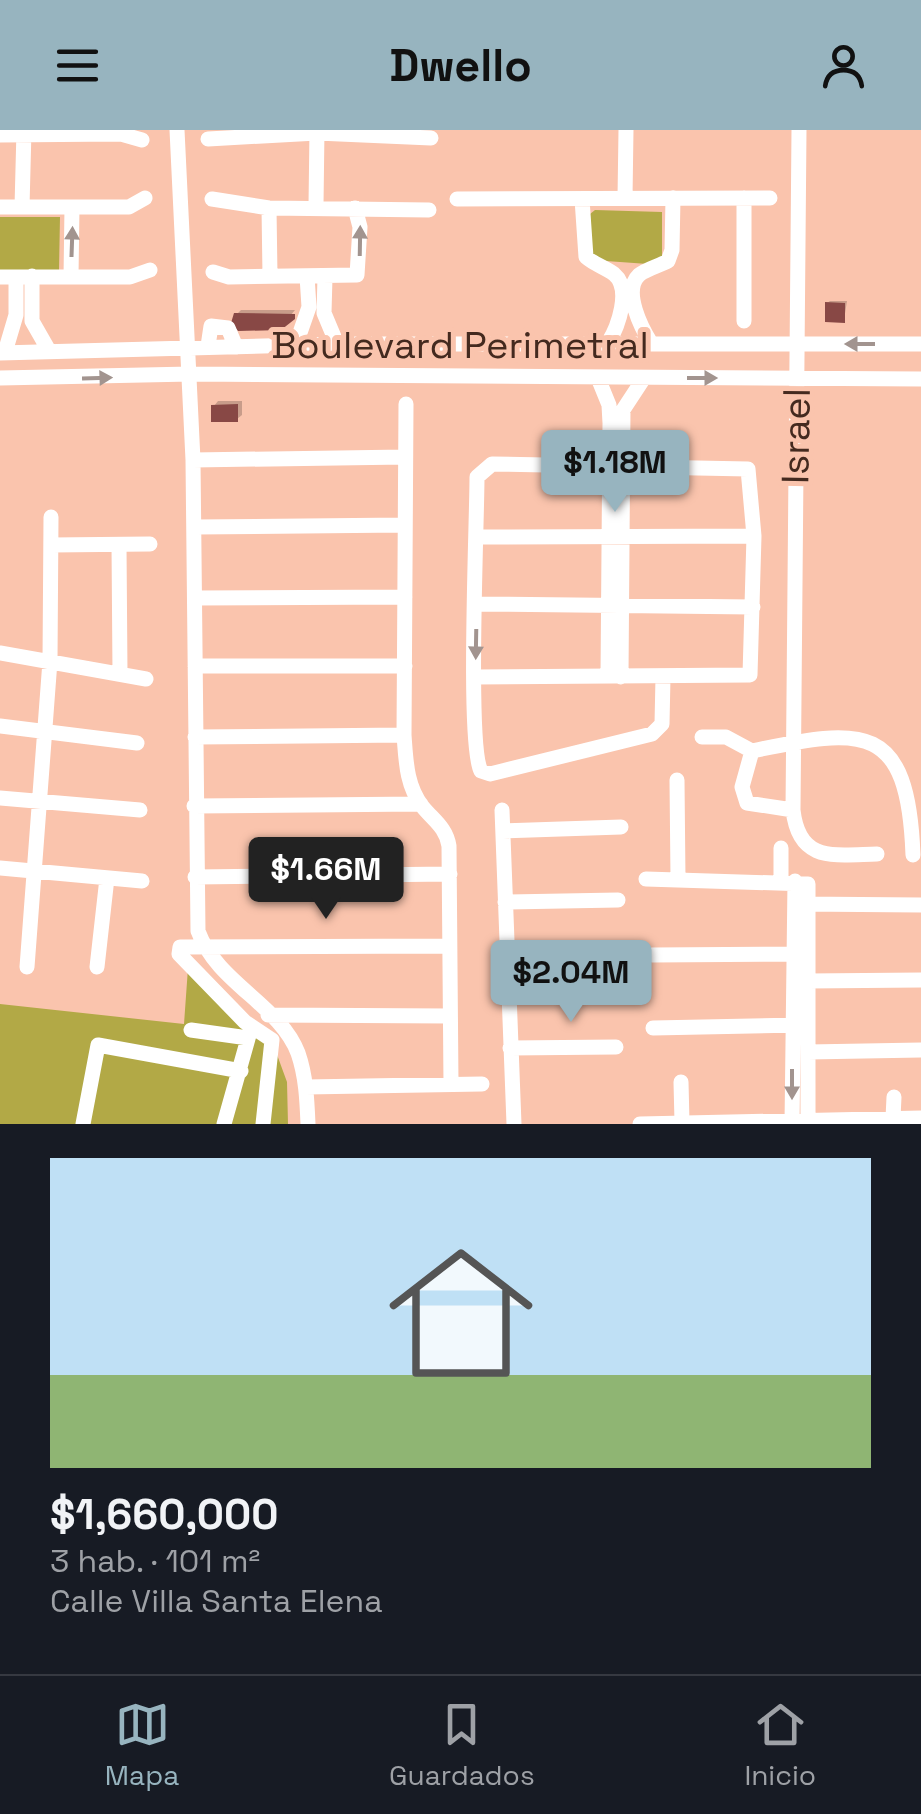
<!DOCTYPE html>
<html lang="es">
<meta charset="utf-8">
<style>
body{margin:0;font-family:"Space Grotesk",sans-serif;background:#242831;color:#f1f3f6;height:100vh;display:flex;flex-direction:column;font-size:38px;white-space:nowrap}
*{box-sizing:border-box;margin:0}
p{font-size:32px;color:#9ea1a6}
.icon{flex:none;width:55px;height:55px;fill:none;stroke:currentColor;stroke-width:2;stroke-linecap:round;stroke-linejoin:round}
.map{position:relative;height:994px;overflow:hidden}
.side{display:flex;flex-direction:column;background:#171b24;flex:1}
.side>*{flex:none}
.price{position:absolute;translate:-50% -85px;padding:0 22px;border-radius:10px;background:#97b4bf;color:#111;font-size:32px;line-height:65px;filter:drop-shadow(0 2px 5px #0008)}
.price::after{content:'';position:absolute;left:50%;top:60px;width:30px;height:22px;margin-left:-15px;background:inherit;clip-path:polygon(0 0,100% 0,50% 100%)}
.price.on{background:#222;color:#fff}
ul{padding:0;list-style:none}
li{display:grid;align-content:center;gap:20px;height:530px;padding:0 50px}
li+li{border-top:2px solid #363941}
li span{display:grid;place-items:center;height:310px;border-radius:0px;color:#555}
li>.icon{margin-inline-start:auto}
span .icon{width:180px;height:180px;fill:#fffc;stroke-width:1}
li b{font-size:42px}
header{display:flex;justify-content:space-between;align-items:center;height:130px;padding:0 50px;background:#97b4bf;color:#111;font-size:45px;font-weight:800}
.tab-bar{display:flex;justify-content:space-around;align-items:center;height:140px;border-top:2px solid #363941;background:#171b24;font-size:28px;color:#9ea1a6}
.tab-bar a{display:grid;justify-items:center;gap:5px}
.tab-bar .on{color:#97b4bf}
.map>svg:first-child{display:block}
</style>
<header><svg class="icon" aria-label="menu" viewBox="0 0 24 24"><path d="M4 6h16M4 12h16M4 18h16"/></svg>Dwello<svg class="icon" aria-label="person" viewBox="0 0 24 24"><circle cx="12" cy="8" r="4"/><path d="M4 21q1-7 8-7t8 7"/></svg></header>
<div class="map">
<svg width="921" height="994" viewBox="0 0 921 994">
<rect width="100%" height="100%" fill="#fac4ad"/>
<!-- green -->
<path fill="#b2a946" d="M 595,80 L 662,82 L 662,127 L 648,134 L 592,130 L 590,84 Z
M 0,87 L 60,87 L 59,141 L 0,140 Z
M 188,838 L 272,911 L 287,952 L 288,994 L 0,994 L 0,874 L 184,894 Z"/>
<!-- shadow -->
<path fill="#0003" d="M 830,171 L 847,171 L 844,190 L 827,173 Z
M 241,180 L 295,180 L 280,198 L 237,184 Z
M 218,271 L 242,271 L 242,285 L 237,289 L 214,276 Z"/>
<!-- building -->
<path fill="#884845" d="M 825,172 L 845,173 L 845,193 L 825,192 Z
M 234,183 L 295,184 L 295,189 L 281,200 L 238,201 L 231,193 Z
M 238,274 L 238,292 L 211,292 L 211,275 Z"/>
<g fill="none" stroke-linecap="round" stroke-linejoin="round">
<!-- minor -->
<path stroke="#fff" stroke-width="15" d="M 177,0 L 193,330 L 198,801 C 217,853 280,875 298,923 C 306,946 307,970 308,994
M 799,0 L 793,680 C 799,733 834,725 877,724
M 0,5 L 121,4 L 142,10
M 208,9 L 317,3 L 431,8
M 625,68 L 626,0
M 744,68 L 744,191
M 212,69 L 269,78 L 429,80
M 457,69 L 770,68
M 582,69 L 586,127 C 595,135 605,137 614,144 C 632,159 618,197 608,213
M 316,75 L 317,0
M 0,77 L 129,77 L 145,68
M 22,77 L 24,0
M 269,78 L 270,146
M 213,142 L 229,147 L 357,145 L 360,97 L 355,78
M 32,146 L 32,191 L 48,219
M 0,147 L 130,147 L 150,140
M 71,147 L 72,77
M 325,147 L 324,183 L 337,214
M 651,213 C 642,199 622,161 639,145 C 646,139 659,136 668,131 L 672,120 L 673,68
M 208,216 L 211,196 L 228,198 L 236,217
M 295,217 L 309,177 L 307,146
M 5,222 L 16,185 L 16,147
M 0,223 L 337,214 L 921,214
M 0,248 L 191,244 L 921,249
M 598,248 L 609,275 L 610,293 L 608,546
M 406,274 L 404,605 C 406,630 406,655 422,676 C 433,690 446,697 449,716 L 451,954
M 193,330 L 405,327
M 195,397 L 404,395
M 477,407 L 754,406
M 51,415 L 150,414
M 119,415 L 120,544
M 195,468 L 405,467
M 477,474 L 753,477
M 0,523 L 146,549
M 195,536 L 405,536
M 475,547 L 750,545 L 754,406 L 748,339 L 492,334 L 477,347 C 477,392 467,616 481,641 L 490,644 L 652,604 L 662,594 L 663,547
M 621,547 L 623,280 L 644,248
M 0,596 L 137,613
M 195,607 L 404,605
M 702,607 L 726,607 L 752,621
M 677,650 L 678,749
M 0,668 L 140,680
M 194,676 L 421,674
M 502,680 L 514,994
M 793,680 L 747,673 L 742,657 L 752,621 C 864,597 908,592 913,725
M 503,701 L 621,697
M 0,738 L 142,751
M 195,747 L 450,744
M 646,749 L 808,754 L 808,994
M 781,751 L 781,718
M 505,772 L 618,770
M 800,774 L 921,775
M 652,825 L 803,824
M 27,837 L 50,531 L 51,387
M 97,837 L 107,748
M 509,845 L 619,843
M 808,851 L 921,850
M 268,885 L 449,886
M 653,898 L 799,895
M 191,900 L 248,908
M 510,918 L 616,917
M 808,922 L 921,920
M 681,952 L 682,992
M 306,957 L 482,954
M 893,988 L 894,967
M 83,994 L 98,915 L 241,941
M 224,994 L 251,898
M 263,994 L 272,910 L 245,892 L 179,824 L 180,817 L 448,816
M 640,994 L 921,988
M 792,994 L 795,751"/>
</g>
<!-- one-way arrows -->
<defs><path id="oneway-solid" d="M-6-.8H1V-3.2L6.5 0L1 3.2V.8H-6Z" transform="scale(2.5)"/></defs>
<g fill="#a2948f">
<use href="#oneway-solid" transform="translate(360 111) rotate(-89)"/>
<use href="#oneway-solid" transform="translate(72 112) rotate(-88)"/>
<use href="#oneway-solid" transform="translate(860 214) rotate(180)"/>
<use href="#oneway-solid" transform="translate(97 248) rotate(-2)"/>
<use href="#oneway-solid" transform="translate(702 248)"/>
<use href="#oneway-solid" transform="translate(476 514) rotate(91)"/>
<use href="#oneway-solid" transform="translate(792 954) rotate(90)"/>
</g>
<g text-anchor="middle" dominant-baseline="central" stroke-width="10" stroke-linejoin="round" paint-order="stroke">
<!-- street labels -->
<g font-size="38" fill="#442a1f" stroke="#fac4ad">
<text x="460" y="215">Boulevard Perimetral</text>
<text transform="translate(796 306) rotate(-89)">Israel</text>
</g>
</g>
</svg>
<b class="price" style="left:615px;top:385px">$1.18M</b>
<b class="price on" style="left:326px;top:792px">$1.66M</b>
<b class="price" style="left:571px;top:895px">$2.04M</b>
</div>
<section class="side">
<ul>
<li><span style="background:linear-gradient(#bfe0f5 70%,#8fb573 0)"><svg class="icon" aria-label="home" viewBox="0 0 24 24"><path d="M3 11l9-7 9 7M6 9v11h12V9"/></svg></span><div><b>$1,660,000</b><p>3 hab. · 101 m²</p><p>Calle Villa Santa Elena</p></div></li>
</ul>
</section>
<nav class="tab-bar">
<a class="on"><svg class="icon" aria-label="map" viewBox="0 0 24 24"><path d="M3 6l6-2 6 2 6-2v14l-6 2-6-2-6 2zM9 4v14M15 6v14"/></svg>Mapa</a>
<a><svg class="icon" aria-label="saved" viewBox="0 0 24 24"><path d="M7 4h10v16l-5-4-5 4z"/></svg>Guardados</a>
<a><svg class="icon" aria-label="home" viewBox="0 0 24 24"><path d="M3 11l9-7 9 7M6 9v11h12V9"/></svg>Inicio</a>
</nav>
